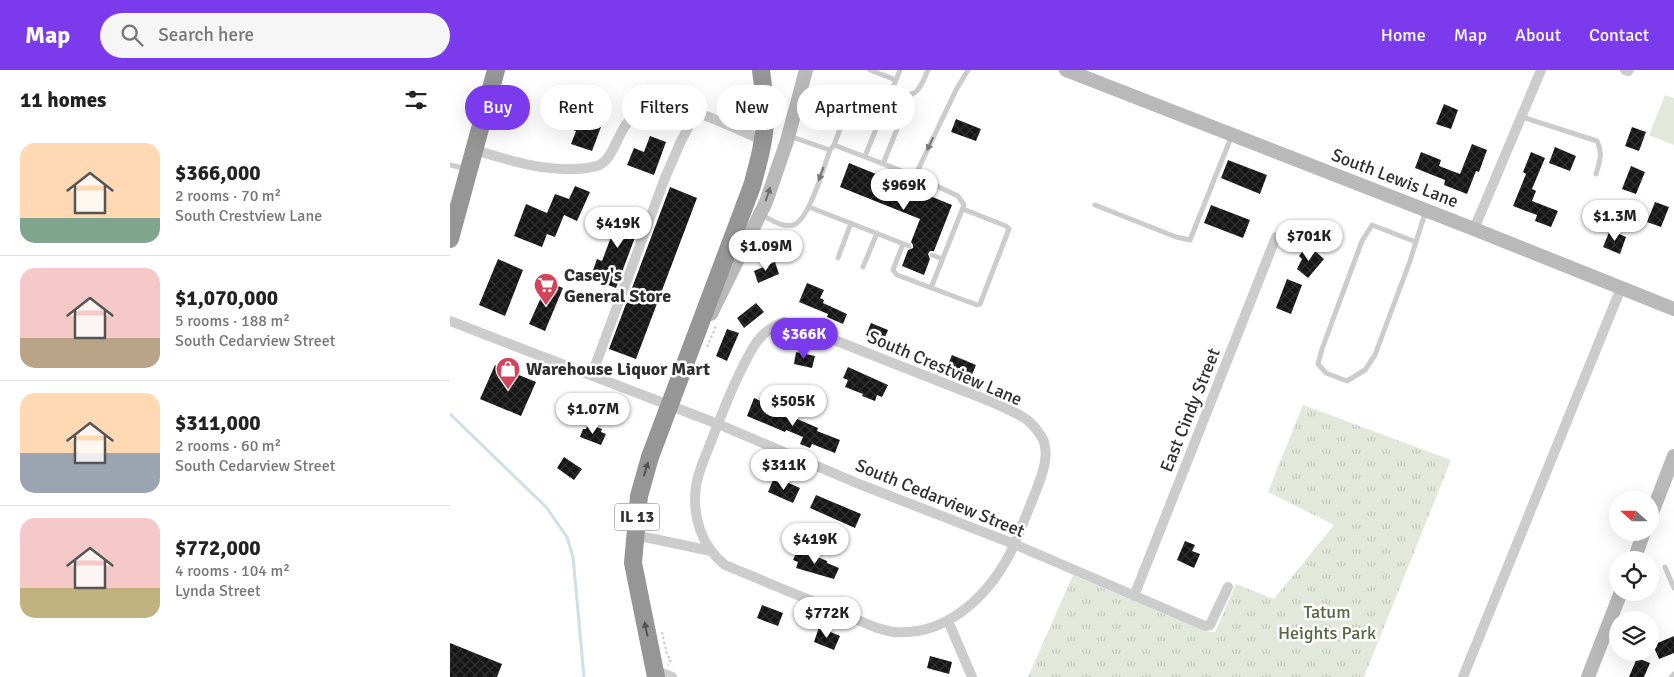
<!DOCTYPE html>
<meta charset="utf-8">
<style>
body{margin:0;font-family:Signika,sans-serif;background:#f6f6f6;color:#222;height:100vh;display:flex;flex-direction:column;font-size:19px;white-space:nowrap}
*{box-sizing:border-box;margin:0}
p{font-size:16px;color:#767676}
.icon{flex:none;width:28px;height:28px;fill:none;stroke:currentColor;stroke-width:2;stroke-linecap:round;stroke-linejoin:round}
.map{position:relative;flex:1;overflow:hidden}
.drawer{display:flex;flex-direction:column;background:#fff;width:450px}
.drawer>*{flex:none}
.banner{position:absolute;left:15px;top:15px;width:475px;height:45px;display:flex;gap:10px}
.needle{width:32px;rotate:291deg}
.controls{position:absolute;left:1159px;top:421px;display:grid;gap:10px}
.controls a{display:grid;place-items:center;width:50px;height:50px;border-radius:50%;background:#fff;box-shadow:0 5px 20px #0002;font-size:25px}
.price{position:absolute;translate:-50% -42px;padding:0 11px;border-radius:18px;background:#fff;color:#222;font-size:16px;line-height:32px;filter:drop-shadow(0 1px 2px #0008)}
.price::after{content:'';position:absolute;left:50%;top:30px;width:15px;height:11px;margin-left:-8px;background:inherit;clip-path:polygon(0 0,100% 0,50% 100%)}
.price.on{background:#7c3aed;color:#fff}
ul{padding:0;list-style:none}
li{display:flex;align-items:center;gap:15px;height:125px;padding:0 20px}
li+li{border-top:1px solid #e0e0e0}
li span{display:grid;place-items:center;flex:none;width:140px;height:100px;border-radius:15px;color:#555}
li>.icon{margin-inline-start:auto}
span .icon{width:60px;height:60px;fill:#fffc;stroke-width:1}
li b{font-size:21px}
h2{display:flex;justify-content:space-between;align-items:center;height:60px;padding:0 20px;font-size:21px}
.pill{padding:0 18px;border-radius:22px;background:#fff;box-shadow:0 5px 20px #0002;font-size:18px;line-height:45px}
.pill.on{background:#7c3aed;color:#fff}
header{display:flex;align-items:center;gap:30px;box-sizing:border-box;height:70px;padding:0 25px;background:#7c3aed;color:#fff}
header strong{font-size:24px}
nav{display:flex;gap:28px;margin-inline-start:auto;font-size:18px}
.search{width:350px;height:45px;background:#f6f6f6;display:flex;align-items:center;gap:12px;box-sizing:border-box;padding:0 18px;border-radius:28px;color:#767676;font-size:19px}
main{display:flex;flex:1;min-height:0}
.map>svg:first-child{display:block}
</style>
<header>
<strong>Map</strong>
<div class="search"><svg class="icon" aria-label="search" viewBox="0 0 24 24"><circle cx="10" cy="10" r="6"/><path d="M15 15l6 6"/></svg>Search here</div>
<nav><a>Home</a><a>Map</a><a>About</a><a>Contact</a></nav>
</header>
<main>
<section class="drawer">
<h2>11 homes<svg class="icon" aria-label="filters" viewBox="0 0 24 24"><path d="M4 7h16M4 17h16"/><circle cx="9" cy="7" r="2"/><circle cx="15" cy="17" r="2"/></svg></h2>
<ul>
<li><span style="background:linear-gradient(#ffd9b3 75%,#7fa58c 0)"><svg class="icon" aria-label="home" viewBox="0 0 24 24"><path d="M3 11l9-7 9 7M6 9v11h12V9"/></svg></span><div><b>$366,000</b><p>2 rooms · 70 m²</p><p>South Crestview Lane</p></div></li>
<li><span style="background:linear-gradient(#f6c9c9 70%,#b9a48a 0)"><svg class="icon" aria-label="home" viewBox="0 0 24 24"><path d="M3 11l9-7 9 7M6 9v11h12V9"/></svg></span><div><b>$1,070,000</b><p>5 rooms · 188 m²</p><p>South Cedarview Street</p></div></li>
<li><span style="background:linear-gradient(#ffd9b3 60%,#9aa5b1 0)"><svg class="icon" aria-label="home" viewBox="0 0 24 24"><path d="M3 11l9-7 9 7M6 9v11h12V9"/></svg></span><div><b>$311,000</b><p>2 rooms · 60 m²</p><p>South Cedarview Street</p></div></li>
<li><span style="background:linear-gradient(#f6c9c9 70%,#c2b280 0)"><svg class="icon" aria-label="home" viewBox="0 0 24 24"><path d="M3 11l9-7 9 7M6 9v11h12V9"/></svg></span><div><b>$772,000</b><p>4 rooms · 104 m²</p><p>Lynda Street</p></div></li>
</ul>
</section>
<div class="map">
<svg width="1224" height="607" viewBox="0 0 1224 607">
<defs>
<pattern id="grass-tufts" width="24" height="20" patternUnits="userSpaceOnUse" patternTransform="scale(1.25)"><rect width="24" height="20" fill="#e3e8dc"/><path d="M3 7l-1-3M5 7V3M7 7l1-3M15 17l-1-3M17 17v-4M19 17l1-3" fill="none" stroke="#c3c7bd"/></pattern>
<pattern id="building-cross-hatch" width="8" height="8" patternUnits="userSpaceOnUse" patternTransform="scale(1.25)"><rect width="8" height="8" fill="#161616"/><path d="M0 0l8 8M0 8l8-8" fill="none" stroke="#303030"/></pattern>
</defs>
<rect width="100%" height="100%" fill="#fff"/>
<!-- grass -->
<path fill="url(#grass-tufts)" d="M 853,335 L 1001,390 L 914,607 L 578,607 L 623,505 L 754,561 L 765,562 L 786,514 L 824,529 L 884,455 L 818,422 Z"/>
<!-- pitch -->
<path fill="#e3e8dc" d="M 1215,25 L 1224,28 L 1224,75 L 1199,65 Z"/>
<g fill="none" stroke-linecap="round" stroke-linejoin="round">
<!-- stream -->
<path stroke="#cde0e9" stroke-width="3" d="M 0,344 L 96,437 L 117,467 L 123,487 L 134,607"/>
</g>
<!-- building -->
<path fill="url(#building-cross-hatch)" d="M 105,30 L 154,49 L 142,81 L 121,74 L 126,61 L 97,51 Z
M 994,34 L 1008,40 L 1001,59 L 986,54 Z
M 506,49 L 531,59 L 526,71 L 501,62 Z
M 1182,57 L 1196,62 L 1189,81 L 1175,76 Z
M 200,66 L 216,72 L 204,105 L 177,95 L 184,78 L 194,82 Z
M 1022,74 L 1037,80 L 1029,102 L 1026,101 L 1017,124 L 994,115 L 995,110 L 965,98 L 971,82 L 991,90 L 989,96 L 1010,104 Z
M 1105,77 L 1126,86 L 1120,101 L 1099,93 Z
M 1081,82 L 1095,88 L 1082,119 L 1086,121 L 1082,131 L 1108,141 L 1101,157 L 1085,151 L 1087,145 L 1063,136 L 1076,104 L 1073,102 Z
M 778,90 L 817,105 L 810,124 L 771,108 Z
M 399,93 L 502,135 L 484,181 L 480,181 L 478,184 L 480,189 L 474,205 L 452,196 L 458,180 L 463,178 L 463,175 L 461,172 L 470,149 L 390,117 Z
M 1181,96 L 1195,102 L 1186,124 L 1172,119 Z
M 125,116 L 140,122 L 127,151 L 114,145 L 105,167 L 97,164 L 92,177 L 64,166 L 76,134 L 97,143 L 105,124 L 119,129 Z
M 220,117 L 247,128 L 186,289 L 159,279 Z
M 1205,132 L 1219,137 L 1211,157 L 1197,152 Z
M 761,135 L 800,150 L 793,168 L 754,153 Z
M 172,138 L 193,146 L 166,218 L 145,210 L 147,205 L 142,203 L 147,189 L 152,191 Z
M 1160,160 L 1176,167 L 1170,184 L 1153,177 Z
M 858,175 L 874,189 L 858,208 L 847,199 L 852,189 L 849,186 Z
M 48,189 L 73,200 L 55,246 L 29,235 Z
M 325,192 L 329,204 L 308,213 L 304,201 Z
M 837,209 L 852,215 L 841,244 L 826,238 Z
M 98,212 L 113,218 L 95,261 L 79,254 Z
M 357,213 L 374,220 L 370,228 L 374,230 L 373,233 L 397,244 L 393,254 L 377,247 L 378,244 L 349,232 Z
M 306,233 L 314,242 L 294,258 L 287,248 Z
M 421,253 L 438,260 L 433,272 L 416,265 Z
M 277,259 L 289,263 L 277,291 L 266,286 Z
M 346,282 L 365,286 L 362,298 L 344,294 Z
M 502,285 L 526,295 L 521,307 L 497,297 Z
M 45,295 L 86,312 L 71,346 L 30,329 Z
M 398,297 L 438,315 L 432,327 L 427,325 L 425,331 L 412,326 L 413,324 L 395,317 L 398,310 L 393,308 Z
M 304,328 L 317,334 L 315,339 L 344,350 L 345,348 L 368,358 L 367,361 L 390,370 L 385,383 L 362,374 L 360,378 L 350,374 L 353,367 L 336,360 L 335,362 L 297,346 Z
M 138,354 L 152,359 L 151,362 L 156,364 L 151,375 L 130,367 L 133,359 L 136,359 Z
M 114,387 L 132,399 L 124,410 L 107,398 Z
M 323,410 L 333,414 L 334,411 L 350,418 L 343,433 L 318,422 Z
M 366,425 L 411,444 L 405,458 L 360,438 Z
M 735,471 L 745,475 L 742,481 L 750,484 L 744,498 L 727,490 Z
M 348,479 L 377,491 L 377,493 L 389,498 L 384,509 L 346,498 L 348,492 L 343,490 Z
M 312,535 L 333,543 L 328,556 L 307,548 Z
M 369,557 L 390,566 L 384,580 L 364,572 Z
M 1224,566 L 1224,583 L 1209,589 L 1203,575 Z
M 0,573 L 52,594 L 47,607 L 0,607 Z
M 480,586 L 502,592 L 499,604 L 477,598 Z
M 1187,588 L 1200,593 L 1194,607 L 1179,607 Z"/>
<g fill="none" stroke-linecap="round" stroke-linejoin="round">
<!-- path -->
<path stroke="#c9c9c9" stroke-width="2" stroke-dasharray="2.5 2.5" stroke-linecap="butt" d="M 257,277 L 267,254
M 212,562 L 217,585 L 221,590 L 218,595"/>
<!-- lane -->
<path stroke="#ccc" stroke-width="5" d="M 446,10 L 450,0
M 441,21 C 466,31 469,21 478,0
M 1072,47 L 1147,71 C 1153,83 1150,91 1146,104
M 339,66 L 380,80
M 384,75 L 398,38
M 415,86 L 446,10 L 420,0
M 433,94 L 449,54
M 0,95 L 17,99
M 465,106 L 506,20 L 518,0
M 645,135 L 726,167 L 740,170 L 782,65
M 359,137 L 459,176
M 310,144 C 320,149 332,158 343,155 C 359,151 374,96 380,80 L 384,75 L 465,106 L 508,126 L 514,135 L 481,218
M 966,172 L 922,155 L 912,171 L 872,279 L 868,294 L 876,303 L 897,311 L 915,300 L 925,285 L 960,191 L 976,140
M 453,174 L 443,200 L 447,205 L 527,235 L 530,234 L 559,159 L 556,156 L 513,139
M 482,185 L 492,189
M 388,188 L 401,153
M 413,197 L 427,163
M 1215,497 L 1224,518
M 1221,607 L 1224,604"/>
<!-- street -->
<path stroke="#ccc" stroke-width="10" d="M 1175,0 L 1178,1 L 1179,0
M 25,80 C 61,91 98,103 137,98 C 142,97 147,97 151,94 C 166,85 168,56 188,42 C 194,38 202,33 209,33 C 231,32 290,61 313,70
M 1024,159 L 1091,0
M 0,251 L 268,354 L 409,414 L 564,474 L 755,556 L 760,555 L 778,517
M 334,252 L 359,260 C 405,278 451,296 496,314 C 523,325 552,334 576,349 C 581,353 588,361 591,366 C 603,384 589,413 582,431 C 576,445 571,459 565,473 C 544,520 501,566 445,562 C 439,562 433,559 427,558 L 275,495 C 251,476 242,446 246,416 C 248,403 254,389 259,377 C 271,345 287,304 304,276 C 311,265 322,256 334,252 Z
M 142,304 L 215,108 L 231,71 L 246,43
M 185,465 L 261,481
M 684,526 L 826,167
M 498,551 L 522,607
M 204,600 L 222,607
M 1013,607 L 1171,218"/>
<!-- secondary -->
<path stroke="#b9b9b9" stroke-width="14" d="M 616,0 L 1024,159 L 1224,239
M 261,244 L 316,132 L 337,71 L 356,0
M 1200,448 L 1224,386
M 1184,490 L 1194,462
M 1138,607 L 1171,522"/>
<!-- highway -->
<path stroke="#969696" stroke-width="18" d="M 0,169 L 46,0
M 206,607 L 183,493 L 189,426 L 200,387 L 302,116 C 308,94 314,73 315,51 C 316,34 313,17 311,0"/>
</g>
<!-- one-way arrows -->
<defs><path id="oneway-solid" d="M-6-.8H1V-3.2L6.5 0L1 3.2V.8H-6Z" transform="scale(1.25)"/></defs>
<g fill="#767676">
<use href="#oneway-solid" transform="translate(480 74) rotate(115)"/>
<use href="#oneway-solid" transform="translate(371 104) rotate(110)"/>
</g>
<use fill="#6d6d6d" href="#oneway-solid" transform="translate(318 124) rotate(-71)"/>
<g fill="#535353">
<use href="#oneway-solid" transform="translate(196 399) rotate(-73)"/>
<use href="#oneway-solid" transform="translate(196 559) rotate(-102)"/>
</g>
<!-- icons -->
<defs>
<symbol id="supermarket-pin" viewBox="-11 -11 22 30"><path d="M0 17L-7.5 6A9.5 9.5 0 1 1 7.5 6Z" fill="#d3445b" stroke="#fff"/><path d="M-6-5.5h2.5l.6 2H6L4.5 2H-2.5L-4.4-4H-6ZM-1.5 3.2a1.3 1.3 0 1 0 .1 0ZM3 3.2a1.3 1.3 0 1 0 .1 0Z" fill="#fff"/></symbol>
<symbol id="shop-pin" viewBox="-11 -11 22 30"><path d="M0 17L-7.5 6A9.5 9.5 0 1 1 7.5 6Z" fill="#d3445b" stroke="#fff"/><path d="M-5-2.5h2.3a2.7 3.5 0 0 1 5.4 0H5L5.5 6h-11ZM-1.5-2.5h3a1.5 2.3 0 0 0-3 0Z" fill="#fff"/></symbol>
</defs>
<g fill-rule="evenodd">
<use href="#supermarket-pin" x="82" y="201" width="28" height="38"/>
<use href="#shop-pin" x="44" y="285" width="28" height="38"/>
</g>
<g text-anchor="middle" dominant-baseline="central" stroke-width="5" stroke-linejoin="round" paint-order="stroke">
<!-- shield labels -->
<rect fill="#fff" stroke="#6d6d6d" stroke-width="1" x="164.5" y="433.5" width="45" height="27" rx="4"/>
<g font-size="16" font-weight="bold" fill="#2f2f2f">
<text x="187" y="447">IL 13</text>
</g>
<!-- street labels -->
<g font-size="18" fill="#2f2f2f" stroke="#fff">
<text transform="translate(945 108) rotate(21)">South Lewis Lane</text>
<text transform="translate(495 298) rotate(23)">South Crestview Lane</text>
<text transform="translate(740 340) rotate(-68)">East Cindy Street</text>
<text transform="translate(490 428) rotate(22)">South Cedarview Street</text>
</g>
<!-- poi labels -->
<g font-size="18" font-weight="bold" fill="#2f2f2f" stroke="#fff" text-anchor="start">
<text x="114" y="205">Casey's<tspan x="114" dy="21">General Store</tspan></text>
<text x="76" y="299">Warehouse Liquor Mart</text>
</g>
<!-- park labels -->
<g font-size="18" fill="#566741" stroke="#fff">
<text x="877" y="542">Tatum<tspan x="877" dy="21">Heights Park</tspan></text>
</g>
</g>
</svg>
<div class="controls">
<a><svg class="needle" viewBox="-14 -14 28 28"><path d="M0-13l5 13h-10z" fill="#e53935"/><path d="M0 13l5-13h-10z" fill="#767676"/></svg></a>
<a><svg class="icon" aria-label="locate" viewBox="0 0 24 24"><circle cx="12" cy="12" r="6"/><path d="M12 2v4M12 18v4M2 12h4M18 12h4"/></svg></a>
<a><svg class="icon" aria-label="layers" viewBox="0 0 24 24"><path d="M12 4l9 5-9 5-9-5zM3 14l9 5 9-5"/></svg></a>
</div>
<b class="price" style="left:454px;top:141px">$969K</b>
<b class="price" style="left:1165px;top:172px">$1.3M</b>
<b class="price" style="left:168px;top:179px">$419K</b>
<b class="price" style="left:859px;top:192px">$701K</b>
<b class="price" style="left:316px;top:202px">$1.09M</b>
<b class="price on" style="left:354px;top:290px">$366K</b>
<b class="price" style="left:343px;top:357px">$505K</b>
<b class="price" style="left:143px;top:365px">$1.07M</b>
<b class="price" style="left:334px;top:421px">$311K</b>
<b class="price" style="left:365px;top:495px">$419K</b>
<b class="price" style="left:377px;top:569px">$772K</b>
<div class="banner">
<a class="pill on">Buy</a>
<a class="pill">Rent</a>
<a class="pill">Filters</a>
<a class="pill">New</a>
<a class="pill">Apartment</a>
</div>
</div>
</main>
